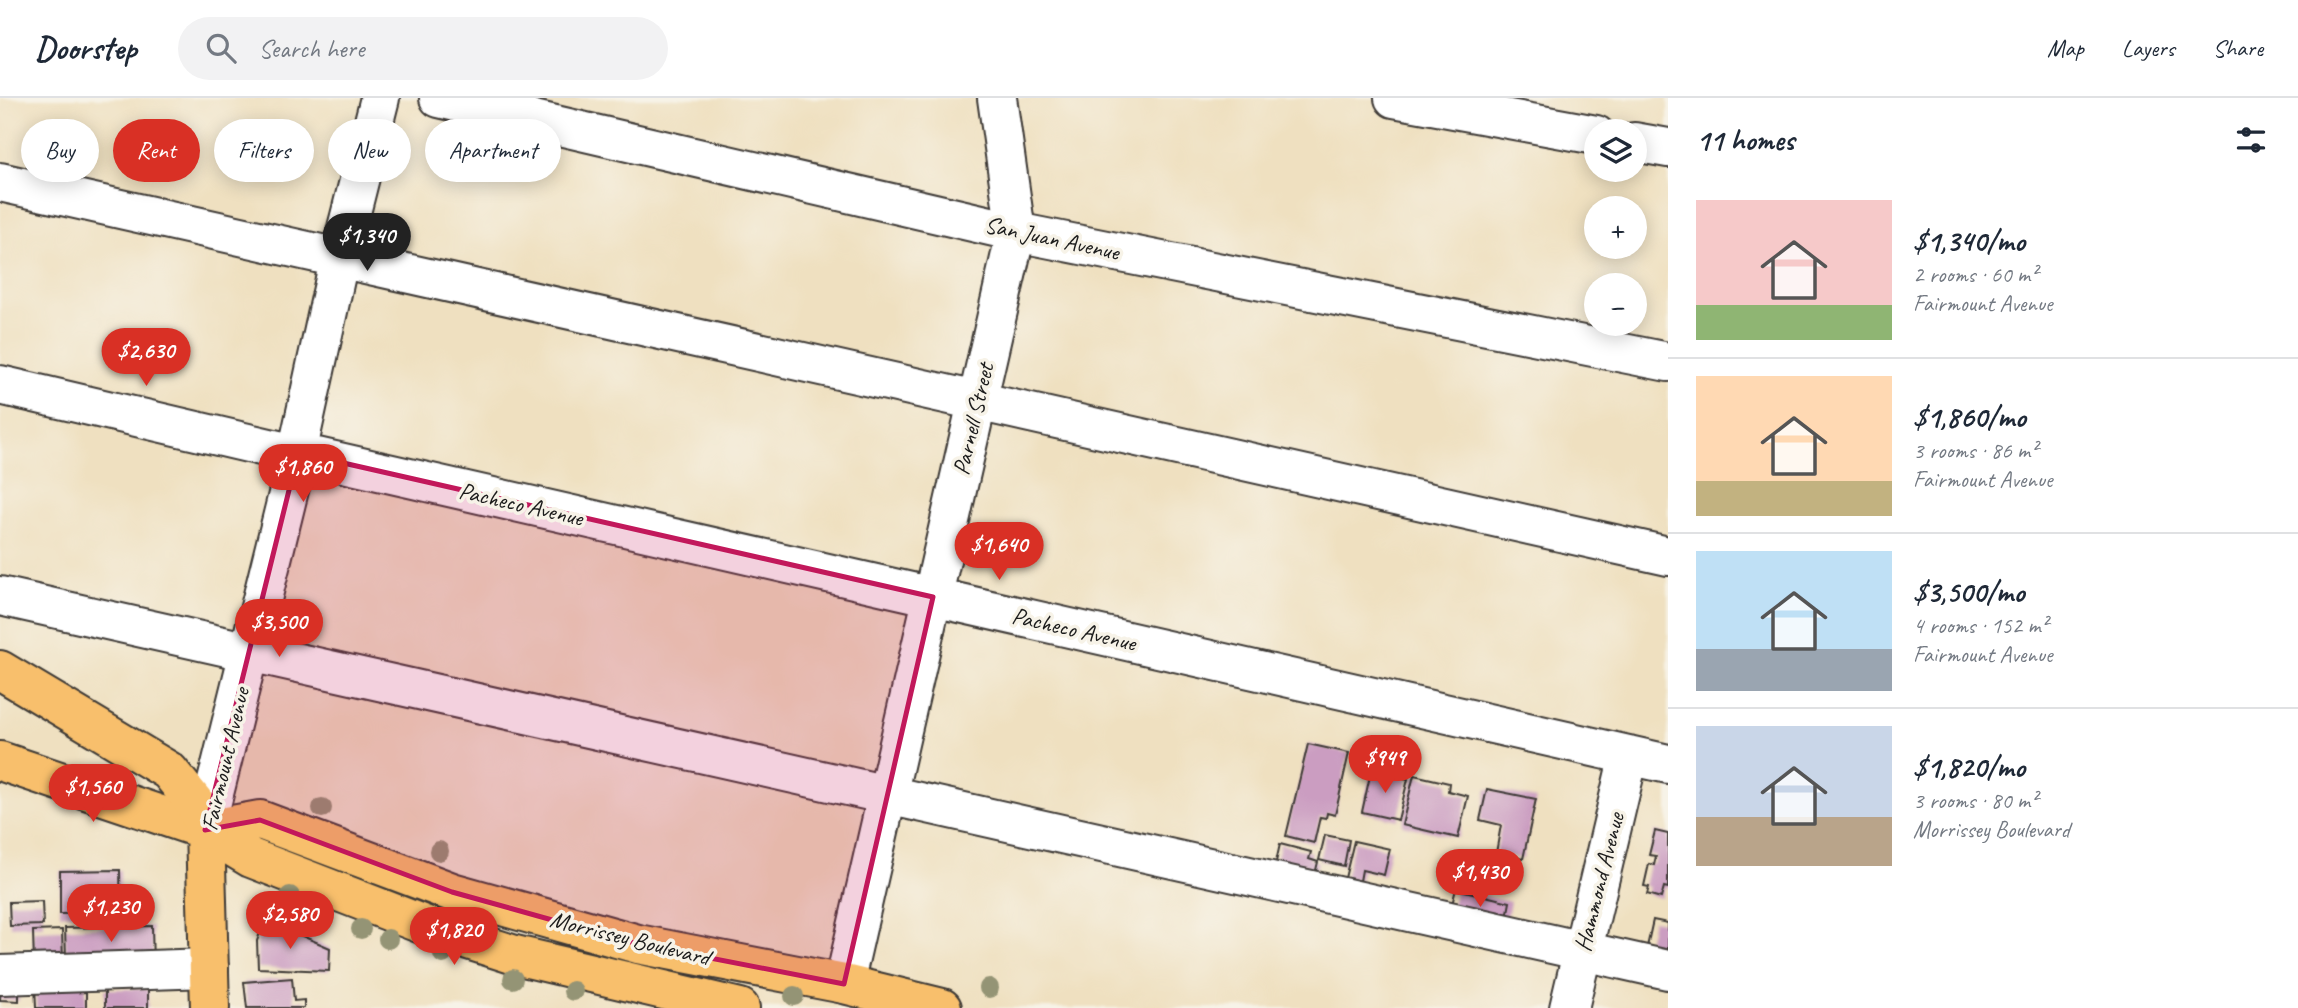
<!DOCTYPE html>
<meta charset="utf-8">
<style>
body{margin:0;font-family:Caveat,sans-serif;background:#f2f2f3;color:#1f2937;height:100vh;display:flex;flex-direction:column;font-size:26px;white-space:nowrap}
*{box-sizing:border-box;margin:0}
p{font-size:23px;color:#747a83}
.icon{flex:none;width:38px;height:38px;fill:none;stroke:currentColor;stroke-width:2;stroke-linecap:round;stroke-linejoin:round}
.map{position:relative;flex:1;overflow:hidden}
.drawer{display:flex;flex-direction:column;background:#fff;width:630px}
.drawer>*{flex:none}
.banner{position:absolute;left:21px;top:21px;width:665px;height:63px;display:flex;gap:14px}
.tools{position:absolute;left:1584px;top:21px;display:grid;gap:14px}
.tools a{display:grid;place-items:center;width:63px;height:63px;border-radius:50%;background:#fff;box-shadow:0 4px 18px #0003;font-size:35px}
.price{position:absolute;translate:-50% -60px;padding:0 16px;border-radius:24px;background:#d93025;color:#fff;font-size:23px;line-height:46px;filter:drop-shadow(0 2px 4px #0008)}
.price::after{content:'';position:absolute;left:50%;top:42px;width:21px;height:16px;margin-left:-10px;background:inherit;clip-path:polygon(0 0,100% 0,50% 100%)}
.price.on{background:#222;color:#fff}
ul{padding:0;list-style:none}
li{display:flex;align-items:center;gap:21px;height:175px;padding:0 28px}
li+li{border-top:2px solid #e0e1e3}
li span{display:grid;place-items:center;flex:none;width:196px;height:140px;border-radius:0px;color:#555}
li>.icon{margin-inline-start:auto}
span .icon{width:84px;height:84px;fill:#fffc;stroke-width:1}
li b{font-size:30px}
h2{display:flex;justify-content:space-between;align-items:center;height:84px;padding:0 28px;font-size:30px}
.tag{padding:0 24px;border-radius:32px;background:#fff;box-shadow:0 4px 18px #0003;font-size:24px;line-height:63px}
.tag.on{background:#d93025;color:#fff}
header{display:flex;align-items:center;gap:42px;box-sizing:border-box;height:98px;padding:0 35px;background:#fff;border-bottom:2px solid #e0e1e3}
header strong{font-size:33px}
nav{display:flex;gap:38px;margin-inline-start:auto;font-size:24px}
.search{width:490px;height:63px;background:#f2f2f3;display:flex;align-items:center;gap:18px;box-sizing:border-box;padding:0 24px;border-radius:38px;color:#747a83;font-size:26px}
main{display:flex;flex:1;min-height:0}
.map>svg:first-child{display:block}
</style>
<header>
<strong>Doorstep</strong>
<div class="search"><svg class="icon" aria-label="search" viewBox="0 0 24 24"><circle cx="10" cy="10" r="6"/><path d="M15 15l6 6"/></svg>Search here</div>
<nav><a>Map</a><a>Layers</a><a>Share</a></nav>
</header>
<main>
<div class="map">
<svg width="1668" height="910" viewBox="0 0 1668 910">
<rect width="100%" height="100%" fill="#f7f3e8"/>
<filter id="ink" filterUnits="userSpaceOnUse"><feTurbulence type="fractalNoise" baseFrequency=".0143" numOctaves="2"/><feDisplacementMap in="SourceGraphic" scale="14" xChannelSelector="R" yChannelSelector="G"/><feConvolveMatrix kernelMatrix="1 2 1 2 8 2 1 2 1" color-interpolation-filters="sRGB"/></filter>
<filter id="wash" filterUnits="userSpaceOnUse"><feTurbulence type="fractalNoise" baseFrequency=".00686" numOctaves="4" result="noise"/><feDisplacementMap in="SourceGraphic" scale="28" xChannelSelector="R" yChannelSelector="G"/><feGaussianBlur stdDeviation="1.57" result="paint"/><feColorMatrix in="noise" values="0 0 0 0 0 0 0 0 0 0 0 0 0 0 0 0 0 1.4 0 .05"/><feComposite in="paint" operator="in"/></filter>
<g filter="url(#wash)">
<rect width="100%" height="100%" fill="#efe0c0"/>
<g id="blocks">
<!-- building -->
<path fill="#cb9dc1" d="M 1308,646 L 1349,655 L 1335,717 L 1327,715 L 1326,720 L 1320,719 L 1314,745 L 1286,738 Z
M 1371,673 L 1408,681 L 1398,722 L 1362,714 Z
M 1414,677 L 1449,685 L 1448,693 L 1468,698 L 1458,740 L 1402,727 Z
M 1487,691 L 1536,701 L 1523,761 L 1496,755 L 1501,727 L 1480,722 Z
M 1655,733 L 1668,736 L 1668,790 L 1664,789 L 1661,800 L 1647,796 L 1649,789 L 1644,788 L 1649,766 L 1654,767 L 1656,758 L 1649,757 Z
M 1325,737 L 1349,742 L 1344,768 L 1319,762 Z
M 1354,743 L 1390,751 L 1384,777 L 1362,772 L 1360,783 L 1345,780 Z
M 1280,746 L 1311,754 L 1309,761 L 1318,764 L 1315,776 L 1274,773 Z
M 120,772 L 121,815 L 60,816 L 60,773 Z
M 1456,791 L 1510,804 L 1505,830 L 1449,818 Z
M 42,803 L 43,827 L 10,828 L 9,804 Z
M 265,822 L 330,850 L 329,873 L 258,870 L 257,843 Z
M 1653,822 L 1668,825 L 1668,864 L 1645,858 Z
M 152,828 L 153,867 L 66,859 L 65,830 Z
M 62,832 L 63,865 L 34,866 L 33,833 Z
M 292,880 L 294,903 L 304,902 L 304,910 L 247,910 L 244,884 Z
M 86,884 L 86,910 L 36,910 L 35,886 Z
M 1,887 L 19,887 L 19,903 L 0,902 Z
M 105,891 L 148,891 L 148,910 L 105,910 Z"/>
</g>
</g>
<g filter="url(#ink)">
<use href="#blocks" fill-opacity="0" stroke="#3c3935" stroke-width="2"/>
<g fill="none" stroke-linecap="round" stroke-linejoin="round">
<defs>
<path id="minor" d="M 439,0 L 1016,134 L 1668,264
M 1394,0 L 1596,37
M 1634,44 L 1668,50
M 0,84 L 1668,458
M 0,287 L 278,352
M 301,337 L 340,158 L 380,0
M 317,359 L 1668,666
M 0,498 L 1668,872
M 205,732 L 293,376
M 0,877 L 209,870
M 844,886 L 1016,134 L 997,0
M 1569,910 L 1629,657"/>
<path id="major" d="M 0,663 L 205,732 L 251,760 L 437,832 L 515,857 L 740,910
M 205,732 L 260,722 L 452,794 L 638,846 L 844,886 L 942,910
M 205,732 L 210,910"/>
<path id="highway" d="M 0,572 L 169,673 L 195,705 L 205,732"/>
</defs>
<!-- minor casing -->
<use href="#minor" stroke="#3c3935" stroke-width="42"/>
<!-- major casing -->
<use href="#major" stroke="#3c3935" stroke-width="42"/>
<!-- highway casing -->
<use href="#highway" stroke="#3c3935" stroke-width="42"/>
<!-- minor -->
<use href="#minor" stroke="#fff" stroke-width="38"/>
<!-- major -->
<use href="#major" stroke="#f8bf6c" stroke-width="38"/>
<!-- highway -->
<use href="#highway" stroke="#f8bf6c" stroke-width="38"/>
</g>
<!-- trees -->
<g fill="#949475">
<circle cx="322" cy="710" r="10"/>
<circle cx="439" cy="753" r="10"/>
<circle cx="290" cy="798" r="10"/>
<circle cx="324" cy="814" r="10"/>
<circle cx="361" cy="831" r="10"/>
<circle cx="388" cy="841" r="10"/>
<circle cx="443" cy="856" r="10"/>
<circle cx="513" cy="881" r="10"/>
<circle cx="989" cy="890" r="10"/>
<circle cx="573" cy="893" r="10"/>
<circle cx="794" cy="898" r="10"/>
</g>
</g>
<!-- marked area -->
<path fill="#c2185b" fill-opacity="0.2" stroke="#c2185b" stroke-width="5" stroke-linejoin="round" d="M 317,359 L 933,499 L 844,886 L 638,846 L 452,794 L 260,722 L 205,732 L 293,376 L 311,371 Z"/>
<g text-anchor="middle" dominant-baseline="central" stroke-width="7" stroke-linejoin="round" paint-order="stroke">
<!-- street labels -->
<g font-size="24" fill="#1c1c1c" stroke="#f7f3e8">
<text transform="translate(1052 140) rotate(12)">San Juan Avenue</text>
<text transform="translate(973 321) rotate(-77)">Parnell Street</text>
<text transform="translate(521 406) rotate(13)">Pacheco Avenue</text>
<text transform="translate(1074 531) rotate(13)">Pacheco Avenue</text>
<text transform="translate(225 661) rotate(-77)">Fairmount Avenue</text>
<text transform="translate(1599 784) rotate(-76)">Hammond Avenue</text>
<text transform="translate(630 840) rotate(14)">Morrissey Boulevard</text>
</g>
</g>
</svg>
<div class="tools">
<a><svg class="icon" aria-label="layers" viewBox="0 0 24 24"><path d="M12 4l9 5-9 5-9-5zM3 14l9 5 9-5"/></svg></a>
<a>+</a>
<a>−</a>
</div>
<b class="price on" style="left:367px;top:175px">$1,340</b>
<b class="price" style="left:146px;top:290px">$2,630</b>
<b class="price" style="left:303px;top:406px">$1,860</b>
<b class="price" style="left:999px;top:484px">$1,640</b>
<b class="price" style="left:279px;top:561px">$3,500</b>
<b class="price" style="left:1385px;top:697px">$949</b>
<b class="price" style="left:93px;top:726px">$1,560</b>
<b class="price" style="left:1480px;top:811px">$1,430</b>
<b class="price" style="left:111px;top:846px">$1,230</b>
<b class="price" style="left:290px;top:853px">$2,580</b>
<b class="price" style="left:454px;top:869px">$1,820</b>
<div class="banner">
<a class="tag">Buy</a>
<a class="tag on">Rent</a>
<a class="tag">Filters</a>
<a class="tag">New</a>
<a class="tag">Apartment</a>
</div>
</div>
<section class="drawer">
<h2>11 homes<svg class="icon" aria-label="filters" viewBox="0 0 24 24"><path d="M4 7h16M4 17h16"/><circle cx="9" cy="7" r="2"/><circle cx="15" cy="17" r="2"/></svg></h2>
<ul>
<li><span style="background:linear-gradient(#f6c9c9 75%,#8fb573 0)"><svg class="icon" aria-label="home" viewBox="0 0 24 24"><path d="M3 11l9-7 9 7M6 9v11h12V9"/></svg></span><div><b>$1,340/mo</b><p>2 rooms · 60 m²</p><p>Fairmount Avenue</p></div></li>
<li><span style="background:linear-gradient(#ffd9b3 75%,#c2b280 0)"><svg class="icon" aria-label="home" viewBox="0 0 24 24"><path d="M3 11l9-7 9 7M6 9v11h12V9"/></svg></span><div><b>$1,860/mo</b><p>3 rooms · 86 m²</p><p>Fairmount Avenue</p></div></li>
<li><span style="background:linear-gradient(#bfe0f5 70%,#9aa5b1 0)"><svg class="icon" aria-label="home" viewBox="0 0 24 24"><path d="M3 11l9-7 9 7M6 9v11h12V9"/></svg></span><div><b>$3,500/mo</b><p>4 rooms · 152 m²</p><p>Fairmount Avenue</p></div></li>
<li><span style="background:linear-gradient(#c9d6e8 65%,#b9a48a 0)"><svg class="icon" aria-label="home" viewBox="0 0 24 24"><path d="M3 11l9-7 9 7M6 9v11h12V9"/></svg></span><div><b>$1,820/mo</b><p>3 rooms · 80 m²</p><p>Morrissey Boulevard</p></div></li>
</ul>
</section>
</main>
